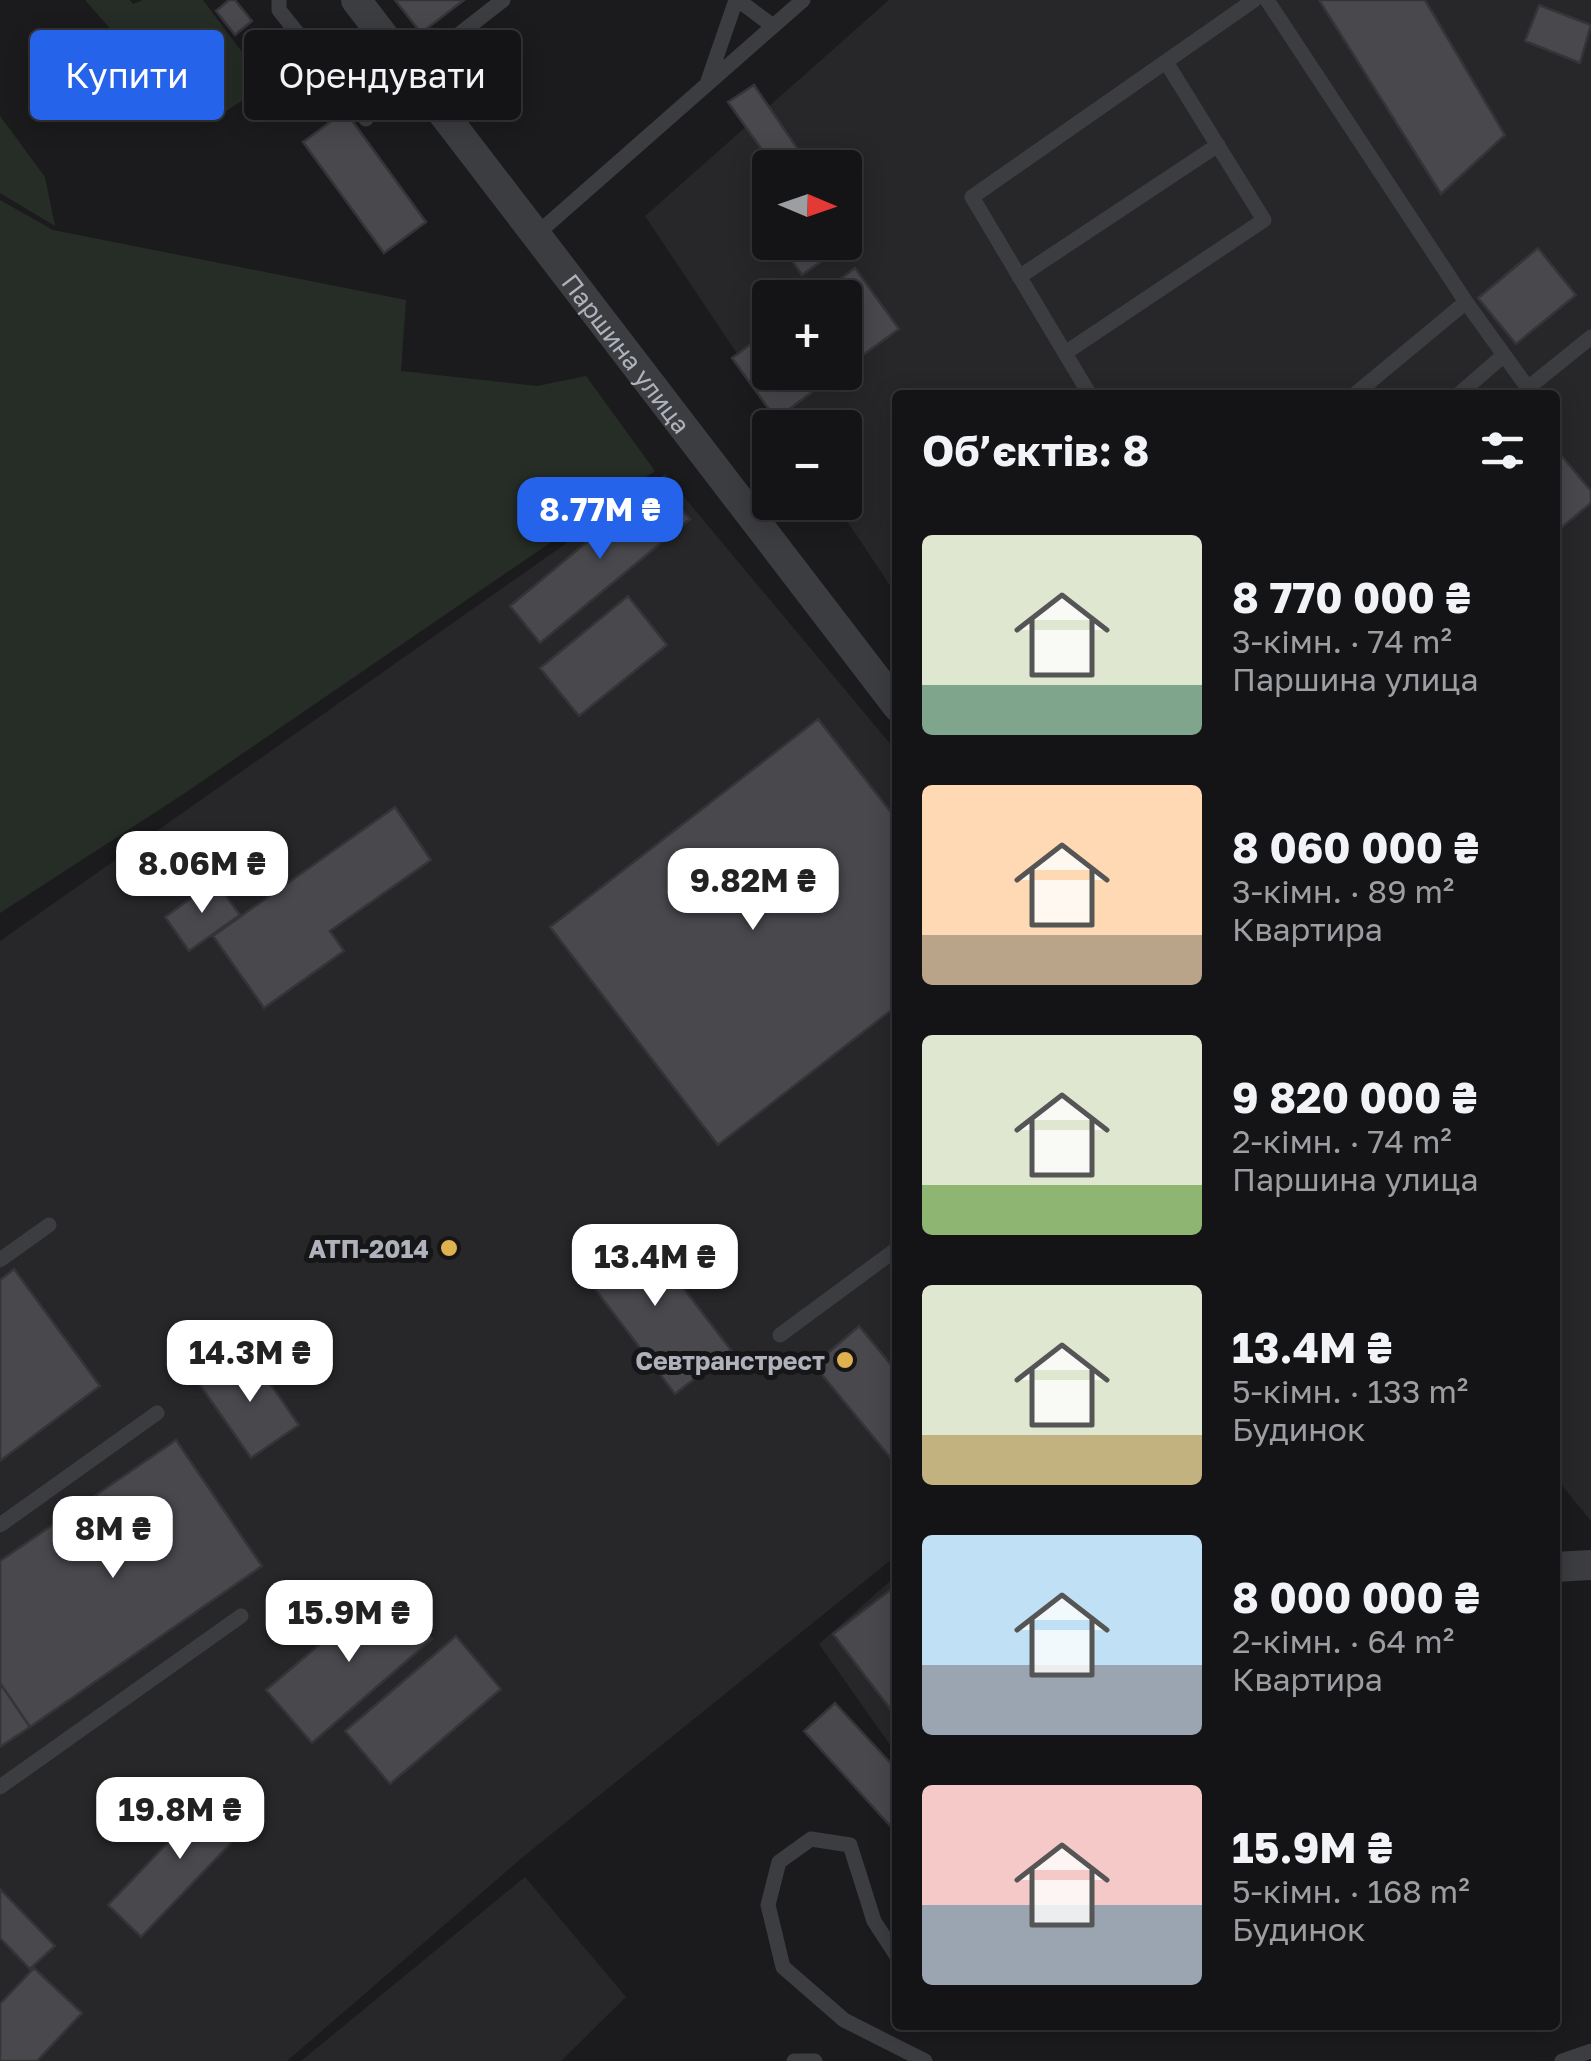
<!DOCTYPE html>
<html lang="uk">
<meta charset="utf-8">
<style>
body{margin:0;font-family:"Golos Text",sans-serif;background:#212123;color:#f1f3f6;height:100vh;display:flex;flex-direction:column;font-size:38px;white-space:nowrap}
*{box-sizing:border-box;margin:0}
p{font-size:32px;color:#9d9ea1}
.icon{flex:none;width:55px;height:55px;fill:none;stroke:currentColor;stroke-width:2;stroke-linecap:round;stroke-linejoin:round}
.map{position:relative;flex:1;overflow:hidden}
.drawer{position:absolute;left:892px;top:390px;width:668px;height:1640px;display:flex;flex-direction:column;background:#141416;border-radius:10px;box-shadow:0 5px 25px #0003,0 0 0 2px #333335}
.drawer>*{flex:none}
.hud{position:absolute;left:30px;top:30px;width:712px;height:90px;display:flex;gap:20px}
.needle{width:65px;rotate:92deg}
.buttons{position:absolute;left:752px;top:150px;display:grid;gap:20px}
.buttons a{display:grid;place-items:center;width:110px;height:110px;border-radius:10px;background:#141416;box-shadow:0 5px 25px #0003,0 0 0 2px #333335;font-size:50px}
.price{position:absolute;translate:-50% -85px;padding:0 22px;border-radius:20px;background:#fff;color:#222;font-size:32px;line-height:65px;filter:drop-shadow(0 2px 5px #0008)}
.price::after{content:'';position:absolute;left:50%;top:60px;width:30px;height:22px;margin-left:-15px;background:inherit;clip-path:polygon(0 0,100% 0,50% 100%)}
.price.current{background:#2563eb;color:#fff}
ul{padding:0;list-style:none}
li{display:flex;align-items:center;gap:30px;height:250px;padding:0 30px}
li span{display:grid;place-items:center;flex:none;width:280px;height:200px;border-radius:10px;color:#555}
li>.icon{margin-inline-start:auto}
span .icon{width:120px;height:120px;fill:#fffc;stroke-width:1}
li b{font-size:42px}
h2{display:flex;justify-content:space-between;align-items:center;height:120px;padding:0 30px;font-size:42px}
.chip{padding:0 35px;border-radius:10px;background:#141416;box-shadow:0 5px 25px #0003,0 0 0 2px #333335;font-size:35px;line-height:90px}
.chip.current{background:#2563eb;color:#fff}
.map>svg:first-child{display:block}
</style>
<div class="map">
<svg width="1591" height="2061" viewBox="0 0 1591 2061">
<rect width="100%" height="100%" fill="#1b1b1d"/>
<!-- built -->
<path fill="#27272a" fill-rule="evenodd" d="M 889,0 L 1591,0 L 1591,1521 L 1555,1477 L 1555,395 L 898,395 L 897,596 L 835,503 L 845,502 L 845,428 L 786,427 L 645,216 ZM 770,168 L 845,168 L 845,242 L 770,242 ZM 770,298 L 845,298 L 845,372 L 770,372 Z
M 665,474 L 897,752 L 897,1555 L 523,1857 L 287,2061 L 0,2061 L 0,941 Z
M 897,1575 L 897,1755 L 819,1644 Z
M 525,1877 L 626,1997 L 561,2061 L 301,2061 Z"/>
<!-- green -->
<path fill="#252d26" d="M 85,0 L 130,0 L 133,4 L 143,0 L 203,0 L 254,68 L 249,80 L 257,91 L 212,120 L 187,86 L 171,98 Z
M 0,116 L 45,177 L 55,226 L 0,193 Z
M 0,200 L 53,230 L 406,300 L 401,371 L 537,386 L 586,376 L 655,471 L 182,795 L 0,913 Z"/>
<!-- building -->
<path fill="#48484d" stroke="#353539" stroke-width="2.5" d="M 229,0 L 235,0 L 252,21 L 235,35 L 216,11 Z
M 395,0 L 464,0 L 421,33 Z
M 1319,0 L 1425,0 L 1505,135 L 1441,194 Z
M 1539,5 L 1591,25 L 1580,63 L 1525,41 Z
M 754,85 L 808,164 L 810,168 L 775,168 L 728,102 Z
M 345,111 L 426,222 L 384,253 L 303,142 Z
M 770,191 L 770,229 L 752,204 Z
M 845,217 L 858,236 L 802,275 L 779,242 L 845,242 Z
M 1538,248 L 1576,295 L 1516,344 L 1478,298 Z
M 855,268 L 899,329 L 845,368 L 845,298 L 815,298 Z
M 770,330 L 770,372 L 839,372 L 776,419 L 732,358 Z
M 1555,448 L 1591,491 L 1591,503 L 1555,533 Z
M 659,482 L 690,519 L 540,643 L 510,606 Z
M 628,596 L 667,645 L 579,716 L 540,668 Z
M 818,719 L 898,821 L 898,1005 L 718,1145 L 550,927 Z
M 395,807 L 431,860 L 330,931 L 344,951 L 264,1008 L 213,936 Z
M 215,881 L 240,915 L 189,951 L 165,917 Z
M 635,1225 L 731,1350 L 675,1394 L 579,1268 Z
M 14,1269 L 100,1386 L 0,1461 L 0,1280 Z
M 859,1326 L 898,1373 L 898,1467 L 814,1365 Z
M 248,1352 L 299,1425 L 251,1458 L 200,1385 Z
M 176,1440 L 262,1566 L 30,1727 L 0,1683 L 0,1561 Z
M 898,1584 L 898,1719 L 833,1634 Z
M 388,1586 L 432,1639 L 312,1743 L 266,1690 Z
M 456,1636 L 501,1689 L 390,1784 L 345,1731 Z
M 0,1683 L 30,1727 L 0,1747 Z
M 835,1703 L 898,1771 L 894,1830 L 804,1731 Z
M 220,1788 L 253,1820 L 141,1937 L 108,1905 Z
M 0,1889 L 55,1946 L 30,1969 L 0,1938 Z
M 34,1968 L 82,2013 L 37,2061 L 0,2061 L 0,2004 Z"/>
<g fill="none" stroke-linecap="round" stroke-linejoin="round">
<!-- lane -->
<path stroke="#3c3d41" stroke-width="15" d="M 279,0 L 279,10 L 366,119
M 738,0 L 773,26
M 1267,0 L 1466,302 L 1528,388 L 1591,337
M 439,50 L 503,0
M 708,81 L 736,0
M 538,233 L 803,0
M 1019,277 L 1218,145
M 1065,353 L 1264,220 L 1166,62
M 1090,395 L 972,197 L 1254,0
M 1354,395 L 1466,302
M 1458,395 L 1504,355
M 0,1260 L 49,1225
M 780,1335 L 898,1248
M 0,1525 L 157,1413
M 0,1787 L 241,1616
M 898,1958 L 874,1921 L 850,1845 L 811,1839 L 779,1862 L 768,1905 L 783,1967 L 844,2020 L 925,2061
M 794,2061 L 815,2061
M 1562,2061 L 1591,2051"/>
<!-- street -->
<g stroke="#3c3d41" stroke-width="30">
<path id="s1" d="M 356,0 L 898,707"/>
<path d="M 1555,1567 L 1591,1565"/>
</g>
</g>
<!-- markers -->
<g fill="#e0b24f" stroke="#161618" stroke-width="4">
<circle cx="449" cy="1248" r="10"/>
<circle cx="845" cy="1360" r="10"/>
</g>
<g text-anchor="middle" dominant-baseline="central" stroke-width="10" stroke-linejoin="round" paint-order="stroke">
<!-- street labels -->
<g font-size="25" fill="#afb2bb" stroke="#161618">
<text stroke="none"><textPath href="#s1" startOffset="445">Паршина улица</textPath></text>
</g>
<!-- poi labels -->
<g font-size="25" font-weight="bold" fill="#afb2bb" stroke="#161618" text-anchor="end">
<text x="429" y="1248">АТП-2014</text>
<text x="825" y="1360">Севтранстрест</text>
</g>
</g>
</svg>
<div class="buttons">
<a><svg class="needle" viewBox="-14 -14 28 28"><path d="M0-13l5 13h-10z" fill="#e53935"/><path d="M0 13l5-13h-10z" fill="#9d9ea1"/></svg></a>
<a>+</a>
<a>−</a>
</div>
<b class="price current" style="left:600px;top:562px">8.77M ₴</b>
<b class="price" style="left:202px;top:916px">8.06M ₴</b>
<b class="price" style="left:753px;top:933px">9.82M ₴</b>
<b class="price" style="left:655px;top:1309px">13.4M ₴</b>
<b class="price" style="left:250px;top:1405px">14.3M ₴</b>
<b class="price" style="left:113px;top:1581px">8M ₴</b>
<b class="price" style="left:349px;top:1665px">15.9M ₴</b>
<b class="price" style="left:180px;top:1862px">19.8M ₴</b>
<div class="hud">
<a class="chip current">Купити</a>
<a class="chip">Орендувати</a>
</div>
<section class="drawer">
<h2>Об’єктів: 8<svg class="icon" aria-label="filters" viewBox="0 0 24 24"><path d="M4 7h16M4 17h16"/><circle cx="9" cy="7" r="2"/><circle cx="15" cy="17" r="2"/></svg></h2>
<ul>
<li><span style="background:linear-gradient(#dfe7d0 75%,#7fa58c 0)"><svg class="icon" aria-label="home" viewBox="0 0 24 24"><path d="M3 11l9-7 9 7M6 9v11h12V9"/></svg></span><div><b>8 770 000 ₴</b><p>3-кімн. · 74 m²</p><p>Паршина улица</p></div></li>
<li><span style="background:linear-gradient(#ffd9b3 75%,#b9a48a 0)"><svg class="icon" aria-label="home" viewBox="0 0 24 24"><path d="M3 11l9-7 9 7M6 9v11h12V9"/></svg></span><div><b>8 060 000 ₴</b><p>3-кімн. · 89 m²</p><p>Квартира</p></div></li>
<li><span style="background:linear-gradient(#dfe7d0 75%,#8fb573 0)"><svg class="icon" aria-label="home" viewBox="0 0 24 24"><path d="M3 11l9-7 9 7M6 9v11h12V9"/></svg></span><div><b>9 820 000 ₴</b><p>2-кімн. · 74 m²</p><p>Паршина улица</p></div></li>
<li><span style="background:linear-gradient(#dfe7d0 75%,#c2b280 0)"><svg class="icon" aria-label="home" viewBox="0 0 24 24"><path d="M3 11l9-7 9 7M6 9v11h12V9"/></svg></span><div><b>13.4M ₴</b><p>5-кімн. · 133 m²</p><p>Будинок</p></div></li>
<li><span style="background:linear-gradient(#bfe0f5 65%,#9aa5b1 0)"><svg class="icon" aria-label="home" viewBox="0 0 24 24"><path d="M3 11l9-7 9 7M6 9v11h12V9"/></svg></span><div><b>8 000 000 ₴</b><p>2-кімн. · 64 m²</p><p>Квартира</p></div></li>
<li><span style="background:linear-gradient(#f6c9c9 60%,#9aa5b1 0)"><svg class="icon" aria-label="home" viewBox="0 0 24 24"><path d="M3 11l9-7 9 7M6 9v11h12V9"/></svg></span><div><b>15.9M ₴</b><p>5-кімн. · 168 m²</p><p>Будинок</p></div></li>
</ul>
</section>
</div>
